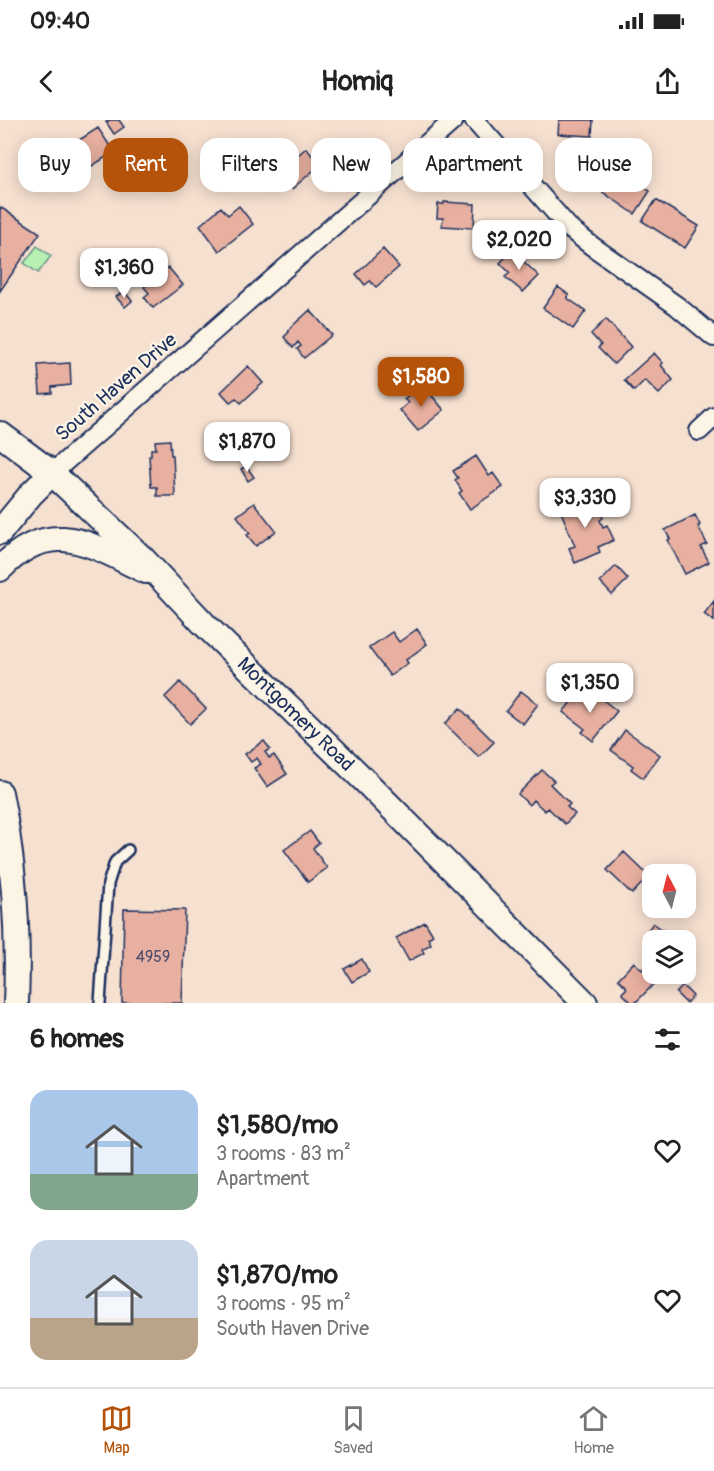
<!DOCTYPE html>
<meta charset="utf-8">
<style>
body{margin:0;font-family:Pangolin,sans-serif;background:#f6f6f6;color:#222;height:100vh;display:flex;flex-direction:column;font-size:22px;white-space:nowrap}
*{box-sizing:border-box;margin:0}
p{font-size:20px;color:#767676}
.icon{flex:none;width:33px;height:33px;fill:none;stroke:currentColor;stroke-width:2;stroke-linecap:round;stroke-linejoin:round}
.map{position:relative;height:883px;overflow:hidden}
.side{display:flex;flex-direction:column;background:#fff;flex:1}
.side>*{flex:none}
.top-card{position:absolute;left:18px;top:18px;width:678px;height:54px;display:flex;gap:12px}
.needle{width:39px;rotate:353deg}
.fabs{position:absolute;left:642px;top:744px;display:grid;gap:12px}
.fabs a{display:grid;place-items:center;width:54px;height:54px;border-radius:12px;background:#fff;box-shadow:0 3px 15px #0003;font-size:30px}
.price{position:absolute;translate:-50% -51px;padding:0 14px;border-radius:12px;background:#fff;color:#222;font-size:20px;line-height:39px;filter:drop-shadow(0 2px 3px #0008)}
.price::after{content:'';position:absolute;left:50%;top:36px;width:18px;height:14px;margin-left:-9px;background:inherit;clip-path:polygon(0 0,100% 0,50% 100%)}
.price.on{background:#b45309;color:#fff}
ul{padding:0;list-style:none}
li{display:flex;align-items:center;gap:18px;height:150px;padding:0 30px}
li span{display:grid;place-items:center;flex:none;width:168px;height:120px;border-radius:18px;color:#555}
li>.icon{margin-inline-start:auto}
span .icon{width:72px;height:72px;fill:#fffc;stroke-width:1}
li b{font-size:26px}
h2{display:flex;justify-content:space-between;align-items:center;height:72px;padding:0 30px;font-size:26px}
.tag{padding:0 21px;border-radius:18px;background:#fff;box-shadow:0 3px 15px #0003;font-size:21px;line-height:54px}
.tag.on{background:#b45309;color:#fff}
.status{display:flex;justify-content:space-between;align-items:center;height:42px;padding:0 30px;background:#fff;direction:ltr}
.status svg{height:16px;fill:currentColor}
header{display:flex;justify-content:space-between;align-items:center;height:78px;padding:0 30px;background:#fff;font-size:27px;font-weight:700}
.menu{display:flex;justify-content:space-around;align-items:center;height:84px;border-top:2px solid #e0e0e0;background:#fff;font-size:16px;color:#767676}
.menu a{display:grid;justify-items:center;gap:3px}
.menu .on{color:#b45309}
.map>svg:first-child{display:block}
</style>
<div class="status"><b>09:40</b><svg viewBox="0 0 49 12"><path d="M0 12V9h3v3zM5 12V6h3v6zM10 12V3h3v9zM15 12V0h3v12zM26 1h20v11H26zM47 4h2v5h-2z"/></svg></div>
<header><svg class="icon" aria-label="back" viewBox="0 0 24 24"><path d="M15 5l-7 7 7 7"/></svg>Homiq<svg class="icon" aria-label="share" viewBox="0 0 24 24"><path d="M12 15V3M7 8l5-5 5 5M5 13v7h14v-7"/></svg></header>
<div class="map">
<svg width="714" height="883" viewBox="0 0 714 883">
<rect width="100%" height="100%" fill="#f6e0d0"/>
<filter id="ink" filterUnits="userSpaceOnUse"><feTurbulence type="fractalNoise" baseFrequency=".0167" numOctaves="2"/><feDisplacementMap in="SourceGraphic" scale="12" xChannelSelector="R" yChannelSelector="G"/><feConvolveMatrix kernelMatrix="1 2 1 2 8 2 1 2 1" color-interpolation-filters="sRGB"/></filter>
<g filter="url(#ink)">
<!-- green -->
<path fill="#b6f0b3" stroke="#689088" stroke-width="1.5" d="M 37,126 L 51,136 L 38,153 L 24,143 Z"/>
<!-- building -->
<path fill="#e8b0a0" stroke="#1b2f5e" stroke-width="1.5" d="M 110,0 L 119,0 L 124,7 L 114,14 L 106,2 Z
M 559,0 L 593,0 L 592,16 L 558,14 Z
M 98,8 L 114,32 L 92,46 L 76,22 Z
M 306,28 L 320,45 L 292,69 L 282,57 L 287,53 L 283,48 Z
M 612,47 L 650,71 L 635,94 L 598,69 Z
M 656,80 L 699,106 L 685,128 L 642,101 Z
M 444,82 L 475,84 L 474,108 L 442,106 L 443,98 L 437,98 L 438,84 L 444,84 Z
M 239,86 L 253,104 L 219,131 L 200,105 L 221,87 L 228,95 Z
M 0,87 L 40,113 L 0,171 Z
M 514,128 L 525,138 L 523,141 L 539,156 L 523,172 L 505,157 L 510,153 L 500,143 Z
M 383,129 L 399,147 L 376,167 L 370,161 L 365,165 L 356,154 Z
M 168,147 L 183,165 L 153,188 L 144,177 L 149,173 L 144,167 Z
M 558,167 L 569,175 L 567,178 L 586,191 L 573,209 L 543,188 Z
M 124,171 L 132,181 L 125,187 L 116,177 Z
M 310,190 L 332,215 L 304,238 L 297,229 L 301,226 L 298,222 L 293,228 L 284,217 L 289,212 L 288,210 Z
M 606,199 L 631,227 L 614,244 L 598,228 L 601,225 L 591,214 Z
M 654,233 L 663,243 L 661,245 L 673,260 L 659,274 L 645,260 L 634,271 L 624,260 Z
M 70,243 L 71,265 L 52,267 L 52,273 L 40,274 L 38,245 Z
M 248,246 L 263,263 L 241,283 L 236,278 L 230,282 L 221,272 Z
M 422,264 L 444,290 L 418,311 L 400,290 L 408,283 L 404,279 Z
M 242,319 L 249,330 L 243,334 L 236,323 Z
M 170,320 L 171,335 L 173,335 L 175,376 L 157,376 L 157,367 L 151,367 L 149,336 L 151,336 L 151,329 L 156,329 L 155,321 Z
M 234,325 L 240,335 L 233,339 L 227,330 Z
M 476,336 L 489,356 L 493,353 L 503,367 L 470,389 L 459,373 L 462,371 L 455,360 L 458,358 L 453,351 Z
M 246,346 L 254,357 L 248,361 L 241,349 Z
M 584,377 L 588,385 L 593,383 L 596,391 L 600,390 L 603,398 L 600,400 L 603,407 L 607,405 L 614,420 L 598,427 L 600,432 L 575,443 L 569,428 L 575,426 L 559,387 Z
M 254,383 L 276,411 L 256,426 L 247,415 L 250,413 L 237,396 Z
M 695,395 L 700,405 L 698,406 L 707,424 L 701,427 L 709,442 L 685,454 L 668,420 L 670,419 L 665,410 Z
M 616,446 L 628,459 L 612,475 L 600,462 Z
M 714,481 L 714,501 L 704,494 Z
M 417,509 L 427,524 L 406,540 L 408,543 L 390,556 L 369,528 L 392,512 L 399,522 Z
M 180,562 L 206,589 L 190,604 L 165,577 Z
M 521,571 L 538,584 L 523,604 L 506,591 Z
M 579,572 L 591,582 L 597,575 L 617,591 L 593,621 L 582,612 L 585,609 L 563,592 Z
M 460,588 L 494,622 L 479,637 L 445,604 Z
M 625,610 L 660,635 L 643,658 L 631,649 L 633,646 L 611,630 Z
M 264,621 L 270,629 L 265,632 L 269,638 L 274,635 L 287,654 L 267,667 L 254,648 L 261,644 L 257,638 L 251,642 L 245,634 Z
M 542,650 L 554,661 L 550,664 L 570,684 L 567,687 L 575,694 L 565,704 L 548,688 L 545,691 L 533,680 L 529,685 L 518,674 Z
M 310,711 L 319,723 L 313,728 L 327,748 L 308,762 L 284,730 Z
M 624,732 L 649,756 L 632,774 L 607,750 Z
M 124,789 L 185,790 L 182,883 L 122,883 Z
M 425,802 L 433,815 L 428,818 L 431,824 L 422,829 L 424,833 L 409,841 L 396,818 Z
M 653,803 L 667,813 L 662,820 L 652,820 L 652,824 L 643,817 Z
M 362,839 L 369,852 L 352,862 L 344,849 Z
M 634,842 L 642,850 L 646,845 L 652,851 L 652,854 L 658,856 L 653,861 L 655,863 L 635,883 L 632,883 L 622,873 L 627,868 L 618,859 Z
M 683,866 L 693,876 L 686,883 L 676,873 Z"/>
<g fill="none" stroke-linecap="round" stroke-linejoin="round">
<defs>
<path id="lane" d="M 100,883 L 108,764 L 115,742 L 128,730"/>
<path id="street" d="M 474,0 L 570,109 L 592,126 L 677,186 L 714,217
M 699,311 L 714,297
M 52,353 L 454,0"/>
<g id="secondary">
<path id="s1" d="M 0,314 L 52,353 L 144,440 L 204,504 L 365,661 L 585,883"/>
<path d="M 0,412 L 31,374 L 52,353"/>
<path d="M 0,449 C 51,395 91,425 146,451"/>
<path d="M 0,673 C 14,742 19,814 16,883"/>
</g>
</defs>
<!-- lane casing -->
<use href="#lane" stroke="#1b2f5e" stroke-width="14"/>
<!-- street casing -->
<use href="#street" stroke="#1b2f5e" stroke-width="22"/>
<!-- secondary casing -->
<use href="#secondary" stroke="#1b2f5e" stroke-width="28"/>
<!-- lane -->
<use href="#lane" stroke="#fcf5e5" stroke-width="9"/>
<!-- street -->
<use href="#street" stroke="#fcf5e5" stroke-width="18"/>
<!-- secondary -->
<use href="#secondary" stroke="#fcf5e5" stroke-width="24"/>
</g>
</g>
<g text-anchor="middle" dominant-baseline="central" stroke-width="4.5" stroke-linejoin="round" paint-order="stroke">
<!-- number labels -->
<g font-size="16" fill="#4e4f6e">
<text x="153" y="837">4959</text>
</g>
<!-- street labels -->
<g font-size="20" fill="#1b2f5e" stroke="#fcf5e5">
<text transform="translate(116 267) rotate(-41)">South Haven Drive</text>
<text stroke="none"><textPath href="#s1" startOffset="408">Montgomery Road</textPath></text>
</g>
</g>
</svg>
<div class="fabs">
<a><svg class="needle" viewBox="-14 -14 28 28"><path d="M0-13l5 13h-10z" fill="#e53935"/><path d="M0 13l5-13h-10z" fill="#767676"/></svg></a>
<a><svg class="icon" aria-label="layers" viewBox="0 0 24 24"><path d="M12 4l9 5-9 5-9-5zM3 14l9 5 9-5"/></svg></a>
</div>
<b class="price" style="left:519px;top:151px">$2,020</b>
<b class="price" style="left:124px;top:179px">$1,360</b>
<b class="price on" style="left:421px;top:288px">$1,580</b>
<b class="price" style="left:247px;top:353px">$1,870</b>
<b class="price" style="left:585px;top:409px">$3,330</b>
<b class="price" style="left:590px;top:594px">$1,350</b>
<div class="top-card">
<a class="tag">Buy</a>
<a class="tag on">Rent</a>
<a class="tag">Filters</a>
<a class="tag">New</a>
<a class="tag">Apartment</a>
<a class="tag">House</a>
</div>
</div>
<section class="side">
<h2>6 homes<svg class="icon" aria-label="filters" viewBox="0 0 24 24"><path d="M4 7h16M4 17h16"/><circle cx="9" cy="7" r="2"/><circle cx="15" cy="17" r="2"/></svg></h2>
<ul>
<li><span style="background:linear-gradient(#a9c7e8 70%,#7fa58c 0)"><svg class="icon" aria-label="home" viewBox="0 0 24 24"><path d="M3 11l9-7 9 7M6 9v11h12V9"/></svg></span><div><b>$1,580/mo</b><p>3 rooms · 83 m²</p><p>Apartment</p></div><svg class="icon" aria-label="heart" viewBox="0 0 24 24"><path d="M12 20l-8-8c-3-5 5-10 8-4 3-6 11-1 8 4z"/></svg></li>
<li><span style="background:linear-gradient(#c9d6e8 65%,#b9a48a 0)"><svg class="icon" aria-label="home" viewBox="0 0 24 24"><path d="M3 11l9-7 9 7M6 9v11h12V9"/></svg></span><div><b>$1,870/mo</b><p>3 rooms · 95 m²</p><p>South Haven Drive</p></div><svg class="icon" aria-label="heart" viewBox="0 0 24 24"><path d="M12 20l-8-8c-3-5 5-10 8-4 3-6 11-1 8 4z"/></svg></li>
</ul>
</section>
<nav class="menu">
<a class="on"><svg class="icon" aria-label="map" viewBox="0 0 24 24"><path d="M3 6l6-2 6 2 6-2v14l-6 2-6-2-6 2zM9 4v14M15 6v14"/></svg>Map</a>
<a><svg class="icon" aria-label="saved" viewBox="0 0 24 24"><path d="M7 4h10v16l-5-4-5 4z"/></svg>Saved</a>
<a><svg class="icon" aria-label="home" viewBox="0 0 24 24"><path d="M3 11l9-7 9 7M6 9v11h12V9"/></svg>Home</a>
</nav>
